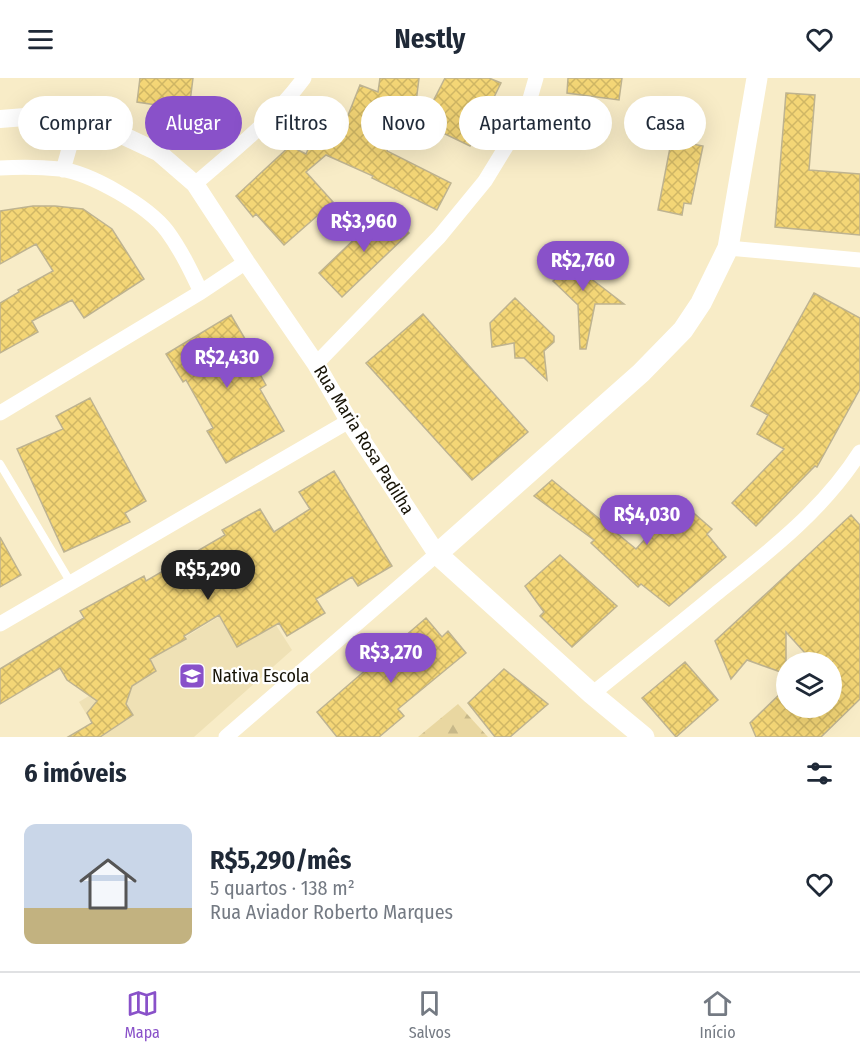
<!DOCTYPE html>
<html lang="pt">
<meta charset="utf-8">
<style>
body{margin:0;font-family:"Fira Sans Condensed",sans-serif;background:#f2f2f3;color:#1f2937;height:100vh;display:flex;flex-direction:column;font-size:22px;white-space:nowrap}
*{box-sizing:border-box;margin:0}
p{font-size:20px;color:#747a83}
.icon{flex:none;width:33px;height:33px;fill:none;stroke:currentColor;stroke-width:2;stroke-linecap:round;stroke-linejoin:round}
.map{position:relative;height:659px;overflow:hidden}
.sheet{display:flex;flex-direction:column;background:#fff;flex:1}
.sheet>*{flex:none}
.hud{position:absolute;left:18px;top:18px;width:825px;height:54px;display:flex;gap:12px}
.controls{position:absolute;left:776px;top:574px;display:grid;gap:12px}
.controls a{display:grid;place-items:center;width:66px;height:66px;border-radius:50%;background:#fff;box-shadow:0 6px 24px #0002;font-size:30px}
.price{position:absolute;translate:-50% -51px;padding:0 14px;border-radius:21px;background:#8951c9;color:#fff;font-size:20px;line-height:39px;filter:drop-shadow(0 2px 3px #0008)}
.price::after{content:'';position:absolute;left:50%;top:36px;width:18px;height:14px;margin-left:-9px;background:inherit;clip-path:polygon(0 0,100% 0,50% 100%)}
.price.current{background:#222;color:#fff}
ul{padding:0;list-style:none}
li{display:flex;align-items:center;gap:18px;height:150px;padding:0 24px}
li+li{border-top:2px solid #e0e1e3}
li span{display:grid;place-items:center;flex:none;width:168px;height:120px;border-radius:12px;color:#555}
li>.icon{margin-inline-start:auto}
span .icon{width:72px;height:72px;fill:#fffc;stroke-width:1}
li b{font-size:26px}
h2{display:flex;justify-content:space-between;align-items:center;height:72px;padding:0 24px;font-size:26px}
.chip{padding:0 21px;border-radius:27px;background:#fff;box-shadow:0 6px 24px #0002;font-size:21px;line-height:54px}
.chip.current{background:#8951c9;color:#fff}
header{display:flex;justify-content:space-between;align-items:center;height:78px;padding:0 24px;background:#fff;font-size:27px;font-weight:700}
.tabs{display:flex;justify-content:space-around;align-items:center;height:84px;border-top:2px solid #e0e1e3;background:#fff;font-size:16px;color:#747a83}
.tabs a{display:grid;justify-items:center;gap:3px}
.tabs .current{color:#8951c9}
.map>svg:first-child{display:block}
</style>
<header><svg class="icon" aria-label="menu" viewBox="0 0 24 24"><path d="M4 6h16M4 12h16M4 18h16"/></svg>Nestly<svg class="icon" aria-label="heart" viewBox="0 0 24 24"><path d="M12 20l-8-8c-3-5 5-10 8-4 3-6 11-1 8 4z"/></svg></header>
<div class="map">
<svg width="860" height="659" viewBox="0 0 860 659">
<defs>
<pattern id="forest-firs" width="22" height="20" patternUnits="userSpaceOnUse" patternTransform="scale(1.5)"><rect width="22" height="20" fill="#e9d7a1"/><path d="M5 1l3.5 6h-7zM16 11l3.5 6h-7z" fill="#c7b889"/></pattern>
<pattern id="building-cross-hatch" width="8" height="8" patternUnits="userSpaceOnUse" patternTransform="scale(1.5)"><rect width="8" height="8" fill="#f4d676"/><path d="M0 0l8 8M0 8l8-8" fill="none" stroke="#d0b765"/></pattern>
</defs>
<rect width="100%" height="100%" fill="#f8ecc7"/>
<!-- built -->
<path fill="#efe1b5" d="M 256,516 L 292,572 L 194,659 L 100,659 L 79,624 Z"/>
<!-- forest -->
<path fill="url(#forest-firs)" d="M 458,626 L 488,659 L 418,659 Z"/>
<!-- building -->
<path fill="url(#building-cross-hatch)" stroke="#beb390" stroke-width="1.5" d="M 140,0 L 193,0 L 189,32 L 137,24 Z
M 380,0 L 419,0 L 414,41 L 402,35 L 387,73 L 451,105 L 437,132 L 372,100 L 373,98 L 326,77 L 306,94 L 333,124 L 284,167 L 256,136 L 253,139 L 236,118 L 290,68 L 306,76 L 321,41 L 343,50 L 360,7 L 378,14 Z
M 445,0 L 489,0 L 501,5 L 470,68 L 422,45 Z
M 568,0 L 622,0 L 619,22 L 567,15 Z
M 786,15 L 815,17 L 809,92 L 860,96 L 860,157 L 775,149 Z
M 674,49 L 695,53 L 692,66 L 703,68 L 691,126 L 684,125 L 682,137 L 658,132 Z
M 33,128 L 55,128 L 83,131 L 112,151 L 144,201 L 84,240 L 72,222 L 32,243 L 38,254 L 0,275 L 0,225 L 19,214 L 18,212 L 53,193 L 36,166 L 0,186 L 0,133 Z
M 386,131 L 409,155 L 342,219 L 319,195 Z
M 569,168 L 585,170 L 585,196 L 624,226 L 595,226 L 586,271 L 580,271 L 578,227 L 553,203 L 569,189 Z
M 814,215 L 860,240 L 860,311 L 817,389 L 815,388 L 756,448 L 732,425 L 784,371 L 757,356 L 768,337 L 751,328 Z
M 515,220 L 554,258 L 554,264 L 544,273 L 547,302 L 524,280 L 515,280 L 514,265 L 492,269 L 490,245 Z
M 423,236 L 528,354 L 472,402 L 366,285 Z
M 231,237 L 248,266 L 244,268 L 266,307 L 260,311 L 284,353 L 226,385 L 207,353 L 213,350 L 186,302 L 183,304 L 166,276 Z
M 90,320 L 146,423 L 125,435 L 130,444 L 64,474 L 17,371 L 63,351 L 56,338 Z
M 334,393 L 392,488 L 358,508 L 352,499 L 316,521 L 325,535 L 287,558 L 279,545 L 237,569 L 219,537 L 184,558 L 186,561 L 150,581 L 156,593 L 132,608 L 126,626 L 133,637 L 100,659 L 68,659 L 92,645 L 87,635 L 97,623 L 67,602 L 60,590 L 0,626 L 0,591 L 84,540 L 80,533 L 144,498 L 146,503 L 225,457 L 222,452 L 260,431 L 274,454 L 310,431 L 299,414 Z
M 552,402 L 636,471 L 680,423 L 712,451 L 707,456 L 726,479 L 669,528 L 641,506 L 638,509 L 591,465 L 594,462 L 534,418 Z
M 851,437 L 860,447 L 860,621 L 821,659 L 756,659 L 750,645 L 786,610 L 786,630 L 831,630 L 831,585 L 814,585 L 786,554 L 786,596 L 747,582 L 731,601 L 715,563 Z
M 0,459 L 21,497 L 0,509 Z
M 560,477 L 617,528 L 572,569 L 540,538 L 544,534 L 525,508 Z
M 426,540 L 442,559 L 448,553 L 466,575 L 398,631 L 404,638 L 379,659 L 337,659 L 317,634 Z
M 685,584 L 718,622 L 676,659 L 642,620 Z
M 504,591 L 548,626 L 510,659 L 495,659 L 468,625 Z"/>
<g fill="none" stroke-linecap="round" stroke-linejoin="round">
<!-- service -->
<path stroke="#fff" stroke-width="8" d="M 0,386 L 71,505"/>
<!-- minor -->
<path stroke="#fff" stroke-width="15" d="M 0,90 C 20,89 40,89 60,91 C 91,95 148,128 167,153 C 181,172 191,193 201,214
M 63,92 L 77,43
M 195,106 C 234,72 274,41 304,0
M 728,170 L 860,182
M 316,286 L 439,159 L 485,103 L 512,59 L 527,31 L 536,0
M 0,335 L 201,214 L 246,184
M 0,546 L 349,343
M 592,616 C 634,582 676,549 717,515 C 770,473 824,431 860,374
M 226,659 L 437,476"/>
<!-- tertiary -->
<path stroke="#fff" stroke-width="18" d="M 0,41 L 25,39 L 77,43 L 111,52 L 158,74 L 195,106 L 246,184 L 316,286 L 349,343 L 437,476"/>
<!-- secondary -->
<path stroke="#fff" stroke-width="21" d="M 644,659 L 592,616 L 437,476 L 641,295 L 683,252 L 701,225 L 728,170 L 757,0"/>
</g>
<!-- icons -->
<defs>
<symbol id="school-square" viewBox="-11 -11 22 22"><rect x="-9" y="-9" width="18" height="18" rx="4" fill="#8951c9" stroke="#fff"/><path d="M0-5L7-2L0 1L-7-2ZM-4 1L0 2.5L4 1V4Q0 6-4 4Z" fill="#fff"/></symbol>
</defs>
<g fill-rule="evenodd">
<use href="#school-square" x="177" y="583" width="30" height="30"/>
</g>
<g text-anchor="middle" dominant-baseline="central" stroke-width="4.5" stroke-linejoin="round" paint-order="stroke">
<!-- street labels -->
<g font-size="18" fill="#171306" stroke="#fff">
<text transform="translate(364 362) rotate(58)">Rua Maria Rosa Padilha</text>
</g>
<!-- poi labels -->
<g font-size="18" fill="#171306" stroke="#fff" text-anchor="start">
<text x="212" y="598">Nativa Escola</text>
</g>
</g>
</svg>
<div class="controls">
<a><svg class="icon" aria-label="layers" viewBox="0 0 24 24"><path d="M12 4l9 5-9 5-9-5zM3 14l9 5 9-5"/></svg></a>
</div>
<b class="price" style="left:364px;top:175px">R$3,960</b>
<b class="price" style="left:583px;top:214px">R$2,760</b>
<b class="price" style="left:227px;top:311px">R$2,430</b>
<b class="price" style="left:647px;top:468px">R$4,030</b>
<b class="price current" style="left:208px;top:523px">R$5,290</b>
<b class="price" style="left:391px;top:606px">R$3,270</b>
<div class="hud">
<a class="chip">Comprar</a>
<a class="chip current">Alugar</a>
<a class="chip">Filtros</a>
<a class="chip">Novo</a>
<a class="chip">Apartamento</a>
<a class="chip">Casa</a>
</div>
</div>
<section class="sheet">
<h2>6 imóveis<svg class="icon" aria-label="filters" viewBox="0 0 24 24"><path d="M4 7h16M4 17h16"/><circle cx="9" cy="7" r="2"/><circle cx="15" cy="17" r="2"/></svg></h2>
<ul>
<li><span style="background:linear-gradient(#c9d6e8 70%,#c2b280 0)"><svg class="icon" aria-label="home" viewBox="0 0 24 24"><path d="M3 11l9-7 9 7M6 9v11h12V9"/></svg></span><div><b>R$5,290/mês</b><p>5 quartos · 138 m²</p><p>Rua Aviador Roberto Marques</p></div><svg class="icon" aria-label="heart" viewBox="0 0 24 24"><path d="M12 20l-8-8c-3-5 5-10 8-4 3-6 11-1 8 4z"/></svg></li>
</ul>
</section>
<nav class="tabs">
<a class="current"><svg class="icon" aria-label="map" viewBox="0 0 24 24"><path d="M3 6l6-2 6 2 6-2v14l-6 2-6-2-6 2zM9 4v14M15 6v14"/></svg>Mapa</a>
<a><svg class="icon" aria-label="saved" viewBox="0 0 24 24"><path d="M7 4h10v16l-5-4-5 4z"/></svg>Salvos</a>
<a><svg class="icon" aria-label="home" viewBox="0 0 24 24"><path d="M3 11l9-7 9 7M6 9v11h12V9"/></svg>Início</a>
</nav>
